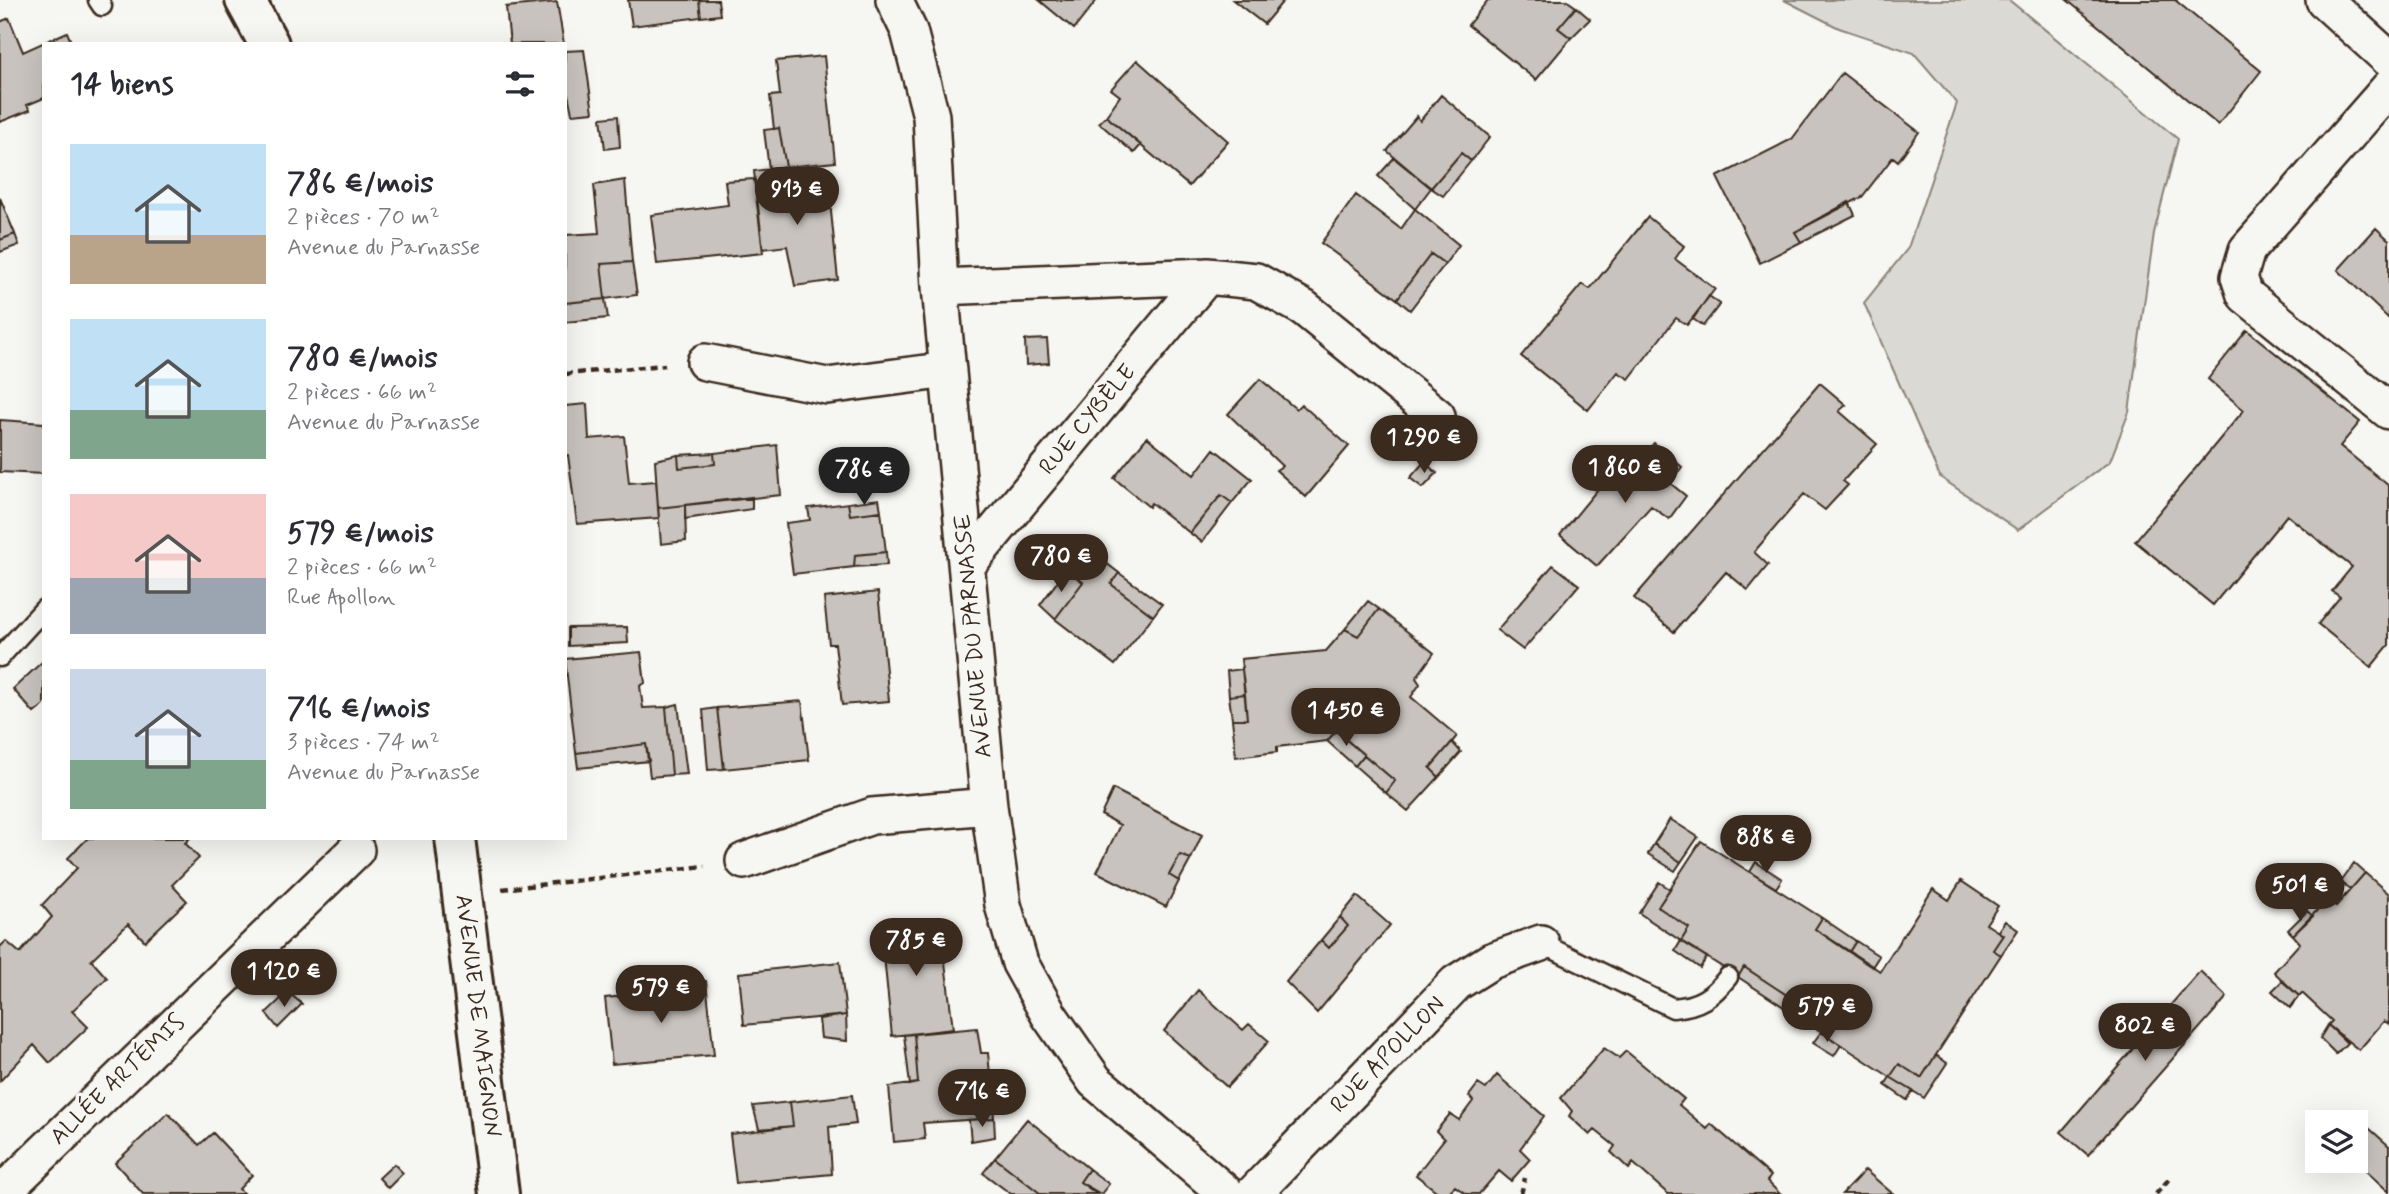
<!DOCTYPE html>
<html lang="fr">
<meta charset="utf-8">
<style>
body{margin:0;font-family:Mynerve,sans-serif;background:#f2f2f3;color:#2b2b33;height:100vh;display:flex;flex-direction:column;font-size:26px;white-space:nowrap}
*{box-sizing:border-box;margin:0}
p{font-size:23px;color:#7c7c81}
.icon{flex:none;width:38px;height:38px;fill:none;stroke:currentColor;stroke-width:2;stroke-linecap:round;stroke-linejoin:round}
.map{position:relative;flex:1;overflow:hidden}
.drawer{position:absolute;left:42px;top:42px;width:525px;height:798px;display:flex;flex-direction:column;background:#fff;border-radius:0px;box-shadow:0 7px 28px #0002}
.drawer>*{flex:none}
.controls{position:absolute;left:2305px;top:1110px;display:grid;gap:14px}
.controls a{display:grid;place-items:center;width:63px;height:63px;border-radius:0px;background:#fff;box-shadow:0 7px 28px #0002;font-size:35px}
.price{position:absolute;translate:-50% -60px;padding:0 16px;border-radius:24px;background:#3b2a1e;color:#fff;font-size:23px;line-height:46px;filter:drop-shadow(0 2px 4px #0008)}
.price::after{content:'';position:absolute;left:50%;top:42px;width:21px;height:16px;margin-left:-10px;background:inherit;clip-path:polygon(0 0,100% 0,50% 100%)}
.price.current{background:#222;color:#fff}
ul{padding:0;list-style:none}
li{display:flex;align-items:center;gap:21px;height:175px;padding:0 28px}
li span{display:grid;place-items:center;flex:none;width:196px;height:140px;border-radius:0px;color:#555}
li>.icon{margin-inline-start:auto}
span .icon{width:84px;height:84px;fill:#fffc;stroke-width:1}
li b{font-size:30px}
h2{display:flex;justify-content:space-between;align-items:center;height:84px;padding:0 28px;font-size:30px}
.map>svg:first-child{display:block}
</style>
<div class="map">
<svg width="2389" height="1194" viewBox="0 0 2389 1194">
<rect width="100%" height="100%" fill="#f6f6f2"/>
<filter id="ink" filterUnits="userSpaceOnUse"><feTurbulence type="fractalNoise" baseFrequency=".0143" numOctaves="2"/><feDisplacementMap in="SourceGraphic" scale="14" xChannelSelector="R" yChannelSelector="G"/><feConvolveMatrix kernelMatrix="1 2 1 2 8 2 1 2 1" color-interpolation-filters="sRGB"/></filter>
<g filter="url(#ink)">
<!-- green -->
<path fill="#dad9d3" stroke="#8a8278" stroke-width="2" d="M 1784,0 L 2009,0 L 2178,139 L 2154,233 L 2129,412 L 2110,461 L 2018,530 L 1940,477 L 1864,303 L 1908,248 L 1957,103 L 1914,53 L 1839,28 Z"/>
<!-- building -->
<path fill="#c8c3be" stroke="#3b2a1e" stroke-width="2" d="M 628,0 L 699,0 L 701,17 L 632,26 Z
M 699,0 L 718,0 L 720,15 L 701,17 Z
M 1039,0 L 1097,0 L 1074,29 Z
M 1233,0 L 1284,0 L 1264,24 Z
M 1488,0 L 1566,0 L 1576,7 L 1558,28 L 1571,38 L 1536,80 L 1468,25 Z
M 2067,0 L 2175,0 L 2261,71 L 2218,125 Z
M 557,2 L 564,44 L 510,44 L 506,7 Z
M 1576,7 L 1590,19 L 1571,38 L 1558,28 Z
M 9,18 L 23,52 L 67,32 L 72,44 L 44,44 L 44,98 L 27,105 L 30,110 L 0,122 L 0,22 Z
M 584,50 L 593,112 L 572,114 L 565,79 L 565,51 Z
M 824,56 L 835,162 L 786,167 L 779,128 L 774,129 L 770,96 L 780,95 L 776,61 Z
M 1137,60 L 1228,141 L 1189,186 L 1106,116 L 1120,96 L 1111,89 Z
M 1842,73 L 1919,132 L 1898,161 L 1893,157 L 1862,197 L 1795,232 L 1801,242 L 1760,263 L 1717,177 L 1792,139 Z
M 1441,95 L 1490,137 L 1471,161 L 1461,153 L 1431,188 L 1387,151 L 1417,116 L 1420,121 Z
M 618,116 L 620,147 L 605,149 L 601,118 Z
M 1106,116 L 1141,145 L 1134,153 L 1099,123 Z
M 779,128 L 786,167 L 769,169 L 764,130 Z
M 1461,153 L 1471,161 L 1443,196 L 1431,188 Z
M 1394,158 L 1431,188 L 1415,209 L 1378,176 Z
M 786,167 L 791,197 L 829,192 L 838,280 L 795,286 L 787,246 L 763,249 L 754,171 Z
M 754,179 L 763,253 L 657,264 L 651,215 L 728,205 L 725,181 Z
M 625,180 L 632,262 L 601,264 L 605,299 L 565,303 L 565,235 L 599,233 L 594,185 Z
M 1356,195 L 1401,229 L 1415,209 L 1459,245 L 1445,264 L 1431,254 L 1397,299 L 1321,243 Z
M 0,198 L 15,234 L 0,240 Z
M 1849,202 L 1855,215 L 1801,242 L 1795,232 Z
M 1648,217 L 1684,246 L 1675,259 L 1715,289 L 1687,325 L 1676,318 L 1629,379 L 1618,372 L 1588,410 L 1521,356 L 1582,284 L 1590,289 Z
M 2376,228 L 2389,240 L 2389,319 L 2338,270 Z
M 15,234 L 19,245 L 0,252 L 0,240 Z
M 1431,254 L 1445,264 L 1410,310 L 1397,299 Z
M 632,262 L 637,295 L 605,299 L 601,264 Z
M 1709,296 L 1720,304 L 1703,326 L 1693,319 Z
M 605,299 L 608,318 L 565,322 L 565,303 Z
M 2247,330 L 2360,422 L 2340,446 L 2389,486 L 2389,645 L 2371,667 L 2318,624 L 2340,597 L 2332,591 L 2352,567 L 2287,515 L 2213,605 L 2135,541 L 2244,410 L 2208,379 Z
M 1047,339 L 1049,363 L 1026,365 L 1025,340 Z
M 1260,379 L 1296,409 L 1301,404 L 1349,446 L 1306,497 L 1276,470 L 1282,466 L 1228,414 Z
M 1820,383 L 1846,405 L 1839,411 L 1877,444 L 1843,481 L 1848,485 L 1825,510 L 1804,494 L 1754,552 L 1768,565 L 1748,590 L 1726,572 L 1674,632 L 1634,598 Z
M 587,404 L 589,439 L 624,436 L 629,483 L 656,481 L 659,518 L 577,524 L 568,455 L 565,456 L 565,406 Z
M 0,420 L 44,423 L 44,474 L 0,472 Z
M 1147,437 L 1194,475 L 1214,449 L 1252,479 L 1232,503 L 1221,495 L 1190,533 L 1151,503 L 1149,507 L 1114,478 Z
M 1654,443 L 1682,467 L 1670,483 L 1686,496 L 1669,519 L 1651,506 L 1597,566 L 1560,535 L 1611,473 L 1622,482 Z
M 777,445 L 781,495 L 658,508 L 655,460 L 678,455 L 679,468 L 715,464 L 714,453 Z
M 714,453 L 715,464 L 679,468 L 678,455 Z
M 1424,462 L 1437,473 L 1423,488 L 1410,478 Z
M 1221,495 L 1232,503 L 1202,542 L 1190,533 Z
M 752,497 L 752,509 L 685,519 L 685,505 Z
M 879,499 L 881,511 L 850,515 L 848,503 Z
M 848,503 L 850,515 L 881,511 L 886,552 L 855,555 L 854,567 L 793,574 L 786,523 L 810,520 L 808,508 Z
M 685,505 L 686,541 L 661,544 L 658,508 Z
M 1084,546 L 1119,573 L 1111,584 L 1153,616 L 1115,665 L 1055,619 L 1083,582 L 1066,570 Z
M 886,552 L 887,565 L 854,567 L 855,555 Z
M 1553,565 L 1579,585 L 1523,650 L 1497,630 Z
M 1066,570 L 1083,582 L 1055,619 L 1040,605 Z
M 1119,573 L 1162,604 L 1153,616 L 1111,584 Z
M 878,592 L 889,701 L 842,705 L 835,644 L 829,644 L 824,598 Z
M 1368,601 L 1379,609 L 1358,636 L 1345,629 Z
M 1379,609 L 1434,653 L 1416,678 L 1420,684 L 1411,697 L 1457,736 L 1430,768 L 1439,777 L 1408,811 L 1386,793 L 1395,781 L 1336,731 L 1327,741 L 1277,747 L 1277,752 L 1236,757 L 1232,719 L 1247,719 L 1241,659 L 1326,651 L 1345,629 L 1358,636 Z
M 627,627 L 628,643 L 568,646 L 568,628 Z
M 641,652 L 645,683 L 640,686 L 643,708 L 666,707 L 672,775 L 650,777 L 646,744 L 576,753 L 565,659 Z
M 44,660 L 44,705 L 34,713 L 13,689 Z
M 1242,669 L 1245,694 L 1229,696 L 1227,671 Z
M 1245,694 L 1247,719 L 1232,719 L 1229,696 Z
M 802,701 L 809,760 L 724,769 L 717,708 Z
M 678,704 L 687,774 L 672,775 L 666,707 Z
M 717,708 L 724,769 L 708,770 L 703,710 Z
M 1336,731 L 1364,755 L 1355,766 L 1327,741 Z
M 1452,742 L 1461,752 L 1439,777 L 1430,768 Z
M 646,744 L 649,761 L 578,768 L 576,753 Z
M 1364,755 L 1395,781 L 1386,793 L 1355,766 Z
M 1113,789 L 1202,835 L 1191,859 L 1180,855 L 1169,875 L 1179,881 L 1166,907 L 1097,872 L 1120,825 L 1101,815 Z
M 1670,819 L 1698,837 L 1681,862 L 1654,844 Z
M 88,838 L 190,838 L 185,843 L 199,858 L 172,885 L 187,901 L 145,941 L 128,924 L 91,960 L 107,978 L 72,1011 L 88,1027 L 50,1063 L 34,1045 L 0,1081 L 0,947 L 6,941 L 20,953 L 52,917 L 42,905 L 77,868 L 68,858 Z
M 1701,841 L 1822,918 L 1815,929 L 1880,971 L 1933,889 L 1949,900 L 1961,881 L 1998,906 L 1986,924 L 2003,935 L 1993,950 L 2001,955 L 1921,1078 L 1899,1064 L 1890,1077 L 1802,1019 L 1808,1009 L 1744,967 L 1738,977 L 1681,941 L 1689,928 L 1658,907 Z
M 1654,844 L 1681,862 L 1675,871 L 1648,854 Z
M 1180,855 L 1191,859 L 1179,881 L 1169,875 Z
M 1756,862 L 1782,879 L 1776,888 L 1750,872 Z
M 2354,863 L 2365,873 L 2350,890 L 2340,882 Z
M 2365,873 L 2389,894 L 2389,1024 L 2384,1021 L 2359,1050 L 2328,1025 L 2332,1021 L 2302,993 L 2299,996 L 2274,972 L 2300,943 L 2293,935 L 2328,899 L 2336,906 Z
M 1659,882 L 1670,889 L 1658,907 L 1689,928 L 1681,941 L 1639,913 Z
M 1357,896 L 1390,925 L 1317,1013 L 1286,982 L 1321,940 L 1329,948 L 1348,926 L 1340,917 Z
M 2307,911 L 2313,916 L 2293,935 L 2288,930 Z
M 1340,917 L 1348,926 L 1329,948 L 1321,940 Z
M 1822,918 L 1856,941 L 1849,952 L 1815,929 Z
M 940,920 L 953,1029 L 892,1036 L 881,926 Z
M 2005,921 L 2018,930 L 2001,955 L 1993,950 L 2003,935 L 1998,931 Z
M 1681,941 L 1707,957 L 1700,968 L 1675,951 Z
M 1856,941 L 1879,956 L 1872,967 L 1849,952 Z
M 840,962 L 846,1015 L 744,1025 L 739,973 Z
M 1744,967 L 1808,1009 L 1802,1019 L 1738,977 Z
M 2200,971 L 2227,997 L 2088,1155 L 2061,1132 Z
M 706,981 L 714,1055 L 612,1064 L 605,998 L 678,991 L 678,983 Z
M 2282,981 L 2299,996 L 2290,1008 L 2272,991 Z
M 1198,990 L 1243,1030 L 1249,1024 L 1269,1041 L 1227,1087 L 1164,1031 Z
M 288,992 L 302,1004 L 278,1028 L 266,1013 Z
M 846,1015 L 847,1041 L 821,1038 L 819,1019 Z
M 2328,1025 L 2347,1043 L 2336,1054 L 2320,1038 Z
M 977,1028 L 981,1053 L 988,1053 L 994,1118 L 923,1123 L 925,1139 L 894,1142 L 889,1087 L 918,1083 L 914,1034 Z
M 1821,1032 L 1841,1045 L 1834,1056 L 1813,1043 Z
M 914,1034 L 918,1083 L 910,1085 L 904,1035 Z
M 1604,1048 L 1619,1058 L 1626,1051 L 1684,1099 L 1679,1105 L 1707,1129 L 1711,1124 L 1771,1176 L 1767,1181 L 1780,1194 L 1668,1194 L 1633,1163 L 1629,1169 L 1611,1152 L 1615,1146 L 1595,1130 L 1590,1135 L 1569,1116 L 1572,1111 L 1561,1098 Z
M 1936,1055 L 1947,1063 L 1924,1098 L 1890,1077 L 1899,1064 L 1921,1078 Z
M 1497,1075 L 1544,1116 L 1520,1149 L 1530,1159 L 1511,1181 L 1499,1171 L 1479,1194 L 1466,1194 L 1455,1186 L 1447,1194 L 1440,1194 L 1416,1175 L 1444,1139 L 1436,1131 L 1450,1114 L 1459,1120 L 1473,1101 L 1469,1096 L 1478,1084 L 1486,1089 Z
M 1890,1077 L 1913,1091 L 1907,1100 L 1885,1085 Z
M 852,1095 L 856,1124 L 829,1127 L 832,1174 L 736,1183 L 730,1134 L 793,1126 L 790,1102 Z
M 790,1102 L 793,1126 L 759,1129 L 753,1106 Z
M 168,1113 L 199,1145 L 213,1133 L 252,1175 L 239,1189 L 244,1194 L 143,1194 L 115,1163 Z
M 2352,1113 L 2389,1146 L 2389,1192 L 2354,1160 L 2356,1122 L 2344,1122 Z
M 994,1118 L 995,1137 L 971,1141 L 969,1120 Z
M 1027,1119 L 1089,1169 L 1080,1182 L 1097,1194 L 1041,1194 L 995,1158 Z
M 995,1158 L 1041,1194 L 1011,1194 L 983,1173 Z
M 394,1164 L 403,1173 L 388,1188 L 379,1178 Z
M 1089,1169 L 1109,1184 L 1101,1194 L 1080,1182 Z
M 1865,1170 L 1893,1194 L 1842,1194 Z"/>
<g fill="none" stroke-linecap="round" stroke-linejoin="round">
<defs>
<path id="service" d="M 98,0 L 102,6
M 0,657 L 44,609
M 1541,943 L 1673,1008 C 1699,1006 1712,997 1728,977"/>
<path id="minor" d="M 894,0 L 909,31 L 931,116 L 940,287 L 989,806 L 1003,905 L 1020,963 L 1049,1015 L 1095,1081 L 1227,1194
M 2324,0 L 2389,59
M 2389,88 L 2247,250 L 2239,277 L 2245,295 L 2389,411
M 940,287 L 1207,276 L 1256,281 L 1304,308 L 1437,416
M 705,362 L 827,386 L 948,370
M 968,564 L 1207,276
M 744,861 L 872,816 L 989,806
M 1,1194 L 356,850
M 1253,1194 L 1456,983 L 1491,961 L 1541,943"/>
<path id="tertiary" d="M 245,0 L 269,44
M 455,838 L 499,1194"/>
</defs>
<!-- service casing -->
<use href="#service" stroke="#3b2a1e" stroke-width="23"/>
<!-- minor casing -->
<use href="#minor" stroke="#3b2a1e" stroke-width="40"/>
<!-- tertiary casing -->
<use href="#tertiary" stroke="#3b2a1e" stroke-width="44"/>
<!-- path -->
<path stroke="#3b2a1e" stroke-width="4.5" stroke-dasharray="7 5" stroke-linecap="butt" d="M 565,374 L 665,365
M 502,889 L 705,866
M 1521,1194 L 1525,1178
M 2156,1194 L 2169,1179"/>
<!-- service -->
<use href="#service" stroke="#f6f6f2" stroke-width="18"/>
<!-- minor -->
<use href="#minor" stroke="#f6f6f2" stroke-width="35"/>
<!-- tertiary -->
<use href="#tertiary" stroke="#f6f6f2" stroke-width="38"/>
</g>
</g>
<g text-anchor="middle" dominant-baseline="central" stroke-width="7" stroke-linejoin="round" paint-order="stroke">
<!-- street labels -->
<g font-size="23" fill="#3b2a1e" stroke="#f6f6f2">
<text transform="translate(1088 420) rotate(-50)">RUE CYBÈLE</text>
<text transform="translate(974 636) rotate(-95)">AVENUE DU PARNASSE</text>
<text transform="translate(477 1016) rotate(83)">AVENUE DE MAIGNON</text>
<text transform="translate(1388 1055) rotate(-46)">RUE APOLLON</text>
<text transform="translate(118 1080) rotate(-44)">ALLÉE ARTÉMIS</text>
</g>
</g>
</svg>
<div class="controls">
<a><svg class="icon" aria-label="layers" viewBox="0 0 24 24"><path d="M12 4l9 5-9 5-9-5zM3 14l9 5 9-5"/></svg></a>
</div>
<b class="price" style="left:797px;top:227px">913 €</b>
<b class="price" style="left:1424px;top:475px">1 290 €</b>
<b class="price" style="left:1625px;top:505px">1 860 €</b>
<b class="price current" style="left:864px;top:507px">786 €</b>
<b class="price" style="left:1061px;top:594px">780 €</b>
<b class="price" style="left:1346px;top:748px">1 450 €</b>
<b class="price" style="left:1766px;top:875px">888 €</b>
<b class="price" style="left:2300px;top:923px">501 €</b>
<b class="price" style="left:916px;top:978px">785 €</b>
<b class="price" style="left:284px;top:1009px">1 120 €</b>
<b class="price" style="left:661px;top:1025px">579 €</b>
<b class="price" style="left:1827px;top:1044px">579 €</b>
<b class="price" style="left:2145px;top:1063px">802 €</b>
<b class="price" style="left:982px;top:1129px">716 €</b>
<section class="drawer">
<h2>14 biens<svg class="icon" aria-label="filters" viewBox="0 0 24 24"><path d="M4 7h16M4 17h16"/><circle cx="9" cy="7" r="2"/><circle cx="15" cy="17" r="2"/></svg></h2>
<ul>
<li><span style="background:linear-gradient(#bfe0f5 65%,#b9a48a 0)"><svg class="icon" aria-label="home" viewBox="0 0 24 24"><path d="M3 11l9-7 9 7M6 9v11h12V9"/></svg></span><div><b>786 €/mois</b><p>2 pièces · 70 m²</p><p>Avenue du Parnasse</p></div></li>
<li><span style="background:linear-gradient(#bfe0f5 65%,#7fa58c 0)"><svg class="icon" aria-label="home" viewBox="0 0 24 24"><path d="M3 11l9-7 9 7M6 9v11h12V9"/></svg></span><div><b>780 €/mois</b><p>2 pièces · 66 m²</p><p>Avenue du Parnasse</p></div></li>
<li><span style="background:linear-gradient(#f6c9c9 60%,#9aa5b1 0)"><svg class="icon" aria-label="home" viewBox="0 0 24 24"><path d="M3 11l9-7 9 7M6 9v11h12V9"/></svg></span><div><b>579 €/mois</b><p>2 pièces · 66 m²</p><p>Rue Apollon</p></div></li>
<li><span style="background:linear-gradient(#c9d6e8 65%,#7fa58c 0)"><svg class="icon" aria-label="home" viewBox="0 0 24 24"><path d="M3 11l9-7 9 7M6 9v11h12V9"/></svg></span><div><b>716 €/mois</b><p>3 pièces · 74 m²</p><p>Avenue du Parnasse</p></div></li>
</ul>
</section>
</div>
